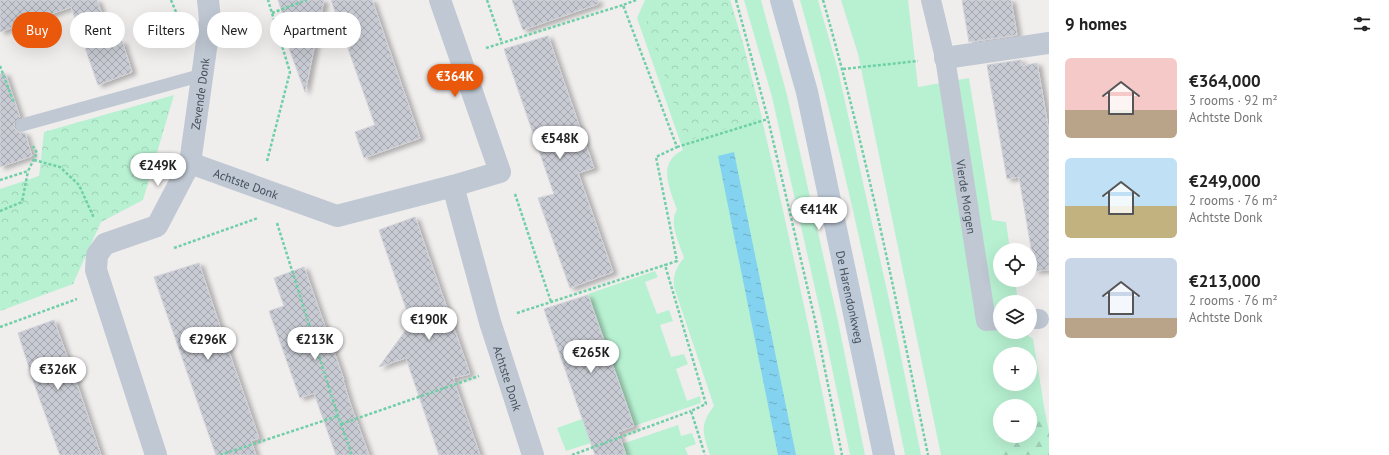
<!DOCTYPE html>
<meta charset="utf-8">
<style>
body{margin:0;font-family:"PT Sans",sans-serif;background:#f2f2f2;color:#222;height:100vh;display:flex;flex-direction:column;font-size:15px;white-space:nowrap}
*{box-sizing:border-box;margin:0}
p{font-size:13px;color:#767676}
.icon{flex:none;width:22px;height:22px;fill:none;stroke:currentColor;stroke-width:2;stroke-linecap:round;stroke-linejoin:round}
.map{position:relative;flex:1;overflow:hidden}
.panel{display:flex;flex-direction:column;background:#fff;width:340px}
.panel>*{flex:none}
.hud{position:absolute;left:12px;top:12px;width:380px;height:36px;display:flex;gap:8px}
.fabs{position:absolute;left:993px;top:243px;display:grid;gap:8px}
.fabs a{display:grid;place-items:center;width:44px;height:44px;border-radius:50%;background:#fff;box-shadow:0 4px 16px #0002;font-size:20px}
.price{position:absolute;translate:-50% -34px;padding:0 9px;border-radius:14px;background:#fff;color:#222;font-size:13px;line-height:26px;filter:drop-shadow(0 1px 2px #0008)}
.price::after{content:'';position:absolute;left:50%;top:24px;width:12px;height:9px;margin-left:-6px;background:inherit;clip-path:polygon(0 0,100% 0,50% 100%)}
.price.current{background:#ea580c;color:#fff}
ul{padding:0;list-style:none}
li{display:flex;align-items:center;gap:12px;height:100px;padding:0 16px}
li span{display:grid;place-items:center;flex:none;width:112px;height:80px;border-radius:6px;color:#555}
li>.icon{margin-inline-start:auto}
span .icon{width:48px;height:48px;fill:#fffc;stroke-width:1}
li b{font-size:17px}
h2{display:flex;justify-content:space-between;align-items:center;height:48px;padding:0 16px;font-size:17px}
.chip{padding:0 14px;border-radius:18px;background:#fff;box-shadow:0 4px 16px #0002;font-size:14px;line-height:36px}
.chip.current{background:#ea580c;color:#fff}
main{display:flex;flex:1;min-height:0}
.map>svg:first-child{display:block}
</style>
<main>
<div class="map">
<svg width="1049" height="455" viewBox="0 0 1049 455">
<defs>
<pattern id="forest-firs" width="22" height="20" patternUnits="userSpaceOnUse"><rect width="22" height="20" fill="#b8f1d2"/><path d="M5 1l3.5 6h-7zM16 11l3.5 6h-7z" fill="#9fd0b7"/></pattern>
<pattern id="park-crowns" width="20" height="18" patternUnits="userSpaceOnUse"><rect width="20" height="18" fill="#b8f1d2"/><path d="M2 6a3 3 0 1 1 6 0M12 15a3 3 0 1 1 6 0" fill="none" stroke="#9fd0b7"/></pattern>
<pattern id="water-ripples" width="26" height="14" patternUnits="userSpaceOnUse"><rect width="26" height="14" fill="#83d2f0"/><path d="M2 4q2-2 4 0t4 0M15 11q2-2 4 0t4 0" fill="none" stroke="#6dadc5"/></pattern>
<pattern id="building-cross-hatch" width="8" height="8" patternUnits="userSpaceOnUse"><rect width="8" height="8" fill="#c8cbd3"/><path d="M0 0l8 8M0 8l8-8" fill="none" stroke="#a4a7ae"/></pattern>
<filter id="shadow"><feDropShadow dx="4.5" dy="2.5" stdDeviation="2" flood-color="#0004"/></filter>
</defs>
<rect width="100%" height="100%" fill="#f0eded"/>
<!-- green -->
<path fill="#b8f1d2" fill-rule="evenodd" d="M 645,0 L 730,0 C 751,71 768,143 784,215 C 802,295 819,375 835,455 L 710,455 C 703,434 699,425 714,406 L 674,287 C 673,275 676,267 684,258 C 680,245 668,222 677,210 C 670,189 656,163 683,150 L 637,18 Z
M 744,0 L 761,0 L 787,95 L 838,321 L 865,455 L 850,455 L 822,320 L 772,97 Z
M 800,0 L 818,0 L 838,70 L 894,322 L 921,455 L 905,455 C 874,303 842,150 800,0 Z
M 841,0 L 908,0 L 918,87 L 969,78 L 992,220 L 1006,222 L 1010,250 L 1000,250 L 1000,280 L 1015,280 L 1018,302 L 1000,302 L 1000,332 L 1023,332 L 1033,339 L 1045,412 L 1030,414 L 1030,406 L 1000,406 L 1000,418 L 994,419 L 1001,455 L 941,455 L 858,54 ZM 1000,354 L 1030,354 L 1030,384 L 1000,384 Z
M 655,271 L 658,277 L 645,282 L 657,314 L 669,310 L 673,321 L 660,325 L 671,357 L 684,354 L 688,364 L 676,369 L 687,401 L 700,396 L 701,403 L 634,426 L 588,294 Z
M 582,419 L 591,443 L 566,451 L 557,428 Z
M 678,425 L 681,436 L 692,433 L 696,444 L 685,448 L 688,455 L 626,455 L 622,444 Z"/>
<!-- forest -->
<path fill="url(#forest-firs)" d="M 1045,412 L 1049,432 L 1049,455 L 1001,455 L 994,419 L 1000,418 L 1000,436 L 1030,436 L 1030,414 Z"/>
<!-- park -->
<path fill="url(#park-crowns)" d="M 653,0 L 730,0 L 743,43 L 762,118 L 686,141 L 645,17 Z
M 174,95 L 143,200 L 101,222 L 73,284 L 0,311 L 0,189 L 39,176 L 44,132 Z"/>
<!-- water -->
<path fill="url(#water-ripples)" d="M 734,152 L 796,455 L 778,455 L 718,156 Z"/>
<!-- building -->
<path fill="url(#building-cross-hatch)" stroke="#d1d2d9" filter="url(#shadow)" d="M 0,0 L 97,0 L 112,44 L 122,41 L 132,72 L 98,85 L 71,7 L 0,32 Z
M 278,0 L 324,0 L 305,92 L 280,23 L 285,21 Z
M 331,0 L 372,0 L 420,138 L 364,158 L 355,132 L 375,125 Z
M 512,0 L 598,0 L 598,4 L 523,30 Z
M 962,0 L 1011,0 L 1017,35 L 969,42 Z
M 548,36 L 594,168 L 578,173 L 613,272 L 570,288 L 538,198 L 554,194 L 504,49 Z
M 1021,60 L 1022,66 L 1037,63 L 1049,132 L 1049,270 L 1035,271 L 1019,177 L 1007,179 L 987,65 Z
M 5,73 L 20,117 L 14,123 L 14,128 L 20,133 L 25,133 L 32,156 L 0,167 L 0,74 Z
M 415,217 L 470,374 L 453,378 L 480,455 L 439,455 L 406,358 L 379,367 L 411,323 L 379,230 Z
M 199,263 L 221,329 L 259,438 L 251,441 L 256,455 L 216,455 L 154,277 Z
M 304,267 L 344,380 L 343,380 L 350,403 L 369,455 L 336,455 L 314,393 L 300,398 L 269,311 L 284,306 L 274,278 Z
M 588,295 L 634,426 L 618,432 L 626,455 L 595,455 L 544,309 Z
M 54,320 L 78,387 L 101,455 L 60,455 L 35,386 L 18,333 Z"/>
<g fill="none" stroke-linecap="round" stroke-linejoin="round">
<!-- path -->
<path stroke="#6fd0a7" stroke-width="2.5" stroke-dasharray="3 2" stroke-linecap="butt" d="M 171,0 L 181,24
M 487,0 L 502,43
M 636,0 L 623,5 L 677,147 L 656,157 L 677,261 L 665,265 L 706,404 L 691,411 L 705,455
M 736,0 L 768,119 L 815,320 L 842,455
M 823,0 C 866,150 897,303 928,455
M 272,13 L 307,0
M 486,48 L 623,5
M 0,66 L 14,103
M 843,69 L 918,61
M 677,147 L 768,119
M 34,160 L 60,167 L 79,185 L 94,218
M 267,161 L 290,72 L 268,0
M 0,180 L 28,171 L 37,153 L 33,146
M 515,194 L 551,302
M 0,211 L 22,202 L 28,171
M 277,223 L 338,416 L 352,455
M 174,248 L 258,218
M 517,313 L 665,265
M 0,327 L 77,299
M 341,424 L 479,376
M 220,455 L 338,416
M 572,455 L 691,411"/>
<!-- service -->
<path stroke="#bfc8d3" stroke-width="13" d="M 22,125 L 202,75"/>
<!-- pedestrian -->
<g stroke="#bfc8d3" stroke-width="20">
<path id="s1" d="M 931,0 L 945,58 L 986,321 L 1000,320"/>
<path d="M 1030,319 L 1039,319"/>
</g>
<!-- minor -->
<g stroke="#bfc8d3" stroke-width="22">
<path d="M 945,58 L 1049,43"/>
<path id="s2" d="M 190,163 L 210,20 L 208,0"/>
<path id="s3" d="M 453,186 L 490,322 L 533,455"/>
<path id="s4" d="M 156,455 L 96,270 L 97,255 L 105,244 L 157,226 L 190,163 L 337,216 L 453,186 L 500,172 L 440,0"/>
</g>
<!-- secondary -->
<path stroke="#bec9d7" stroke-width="22" id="s5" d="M 781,0 L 807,92 L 884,455"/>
</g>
<g text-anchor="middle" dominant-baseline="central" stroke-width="4" stroke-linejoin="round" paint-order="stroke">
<!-- street labels -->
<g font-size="12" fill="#444f5b" stroke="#fff">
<text stroke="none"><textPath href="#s2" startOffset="70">Zevende Donk</textPath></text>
<text stroke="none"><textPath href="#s4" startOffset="409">Achtste Donk</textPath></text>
<text stroke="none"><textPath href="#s1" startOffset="200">Vierde Morgen</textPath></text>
<text stroke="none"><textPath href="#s5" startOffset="305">De Harendonkweg</textPath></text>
<text stroke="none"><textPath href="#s3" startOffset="200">Achtste Donk</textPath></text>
</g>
</g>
</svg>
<div class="fabs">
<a><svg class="icon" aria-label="locate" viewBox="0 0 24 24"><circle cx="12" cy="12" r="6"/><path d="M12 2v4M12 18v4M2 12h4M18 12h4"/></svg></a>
<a><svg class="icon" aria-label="layers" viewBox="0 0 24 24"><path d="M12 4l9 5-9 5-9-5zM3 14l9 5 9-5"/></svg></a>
<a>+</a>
<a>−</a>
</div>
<b class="price current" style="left:455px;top:98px">€364K</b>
<b class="price" style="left:560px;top:160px">€548K</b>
<b class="price" style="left:158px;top:187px">€249K</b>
<b class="price" style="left:819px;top:231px">€414K</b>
<b class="price" style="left:429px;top:341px">€190K</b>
<b class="price" style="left:208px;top:361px">€296K</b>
<b class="price" style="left:315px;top:361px">€213K</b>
<b class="price" style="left:591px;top:374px">€265K</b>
<b class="price" style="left:58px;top:391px">€326K</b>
<div class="hud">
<a class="chip current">Buy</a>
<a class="chip">Rent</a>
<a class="chip">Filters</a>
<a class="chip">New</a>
<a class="chip">Apartment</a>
</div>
</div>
<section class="panel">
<h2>9 homes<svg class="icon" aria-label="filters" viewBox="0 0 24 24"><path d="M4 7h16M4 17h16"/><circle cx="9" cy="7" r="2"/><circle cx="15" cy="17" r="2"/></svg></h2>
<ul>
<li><span style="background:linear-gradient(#f6c9c9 65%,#b9a48a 0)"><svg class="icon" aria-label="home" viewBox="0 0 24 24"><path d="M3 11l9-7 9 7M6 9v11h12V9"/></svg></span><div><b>€364,000</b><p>3 rooms · 92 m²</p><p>Achtste Donk</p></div></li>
<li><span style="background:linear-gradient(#bfe0f5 60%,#c2b280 0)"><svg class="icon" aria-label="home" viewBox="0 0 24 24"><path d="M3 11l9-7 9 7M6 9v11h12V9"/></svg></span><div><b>€249,000</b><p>2 rooms · 76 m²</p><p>Achtste Donk</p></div></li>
<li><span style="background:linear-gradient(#c9d6e8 75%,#b9a48a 0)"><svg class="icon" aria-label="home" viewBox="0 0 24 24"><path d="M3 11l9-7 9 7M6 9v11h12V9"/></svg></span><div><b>€213,000</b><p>2 rooms · 76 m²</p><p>Achtste Donk</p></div></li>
</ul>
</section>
</main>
